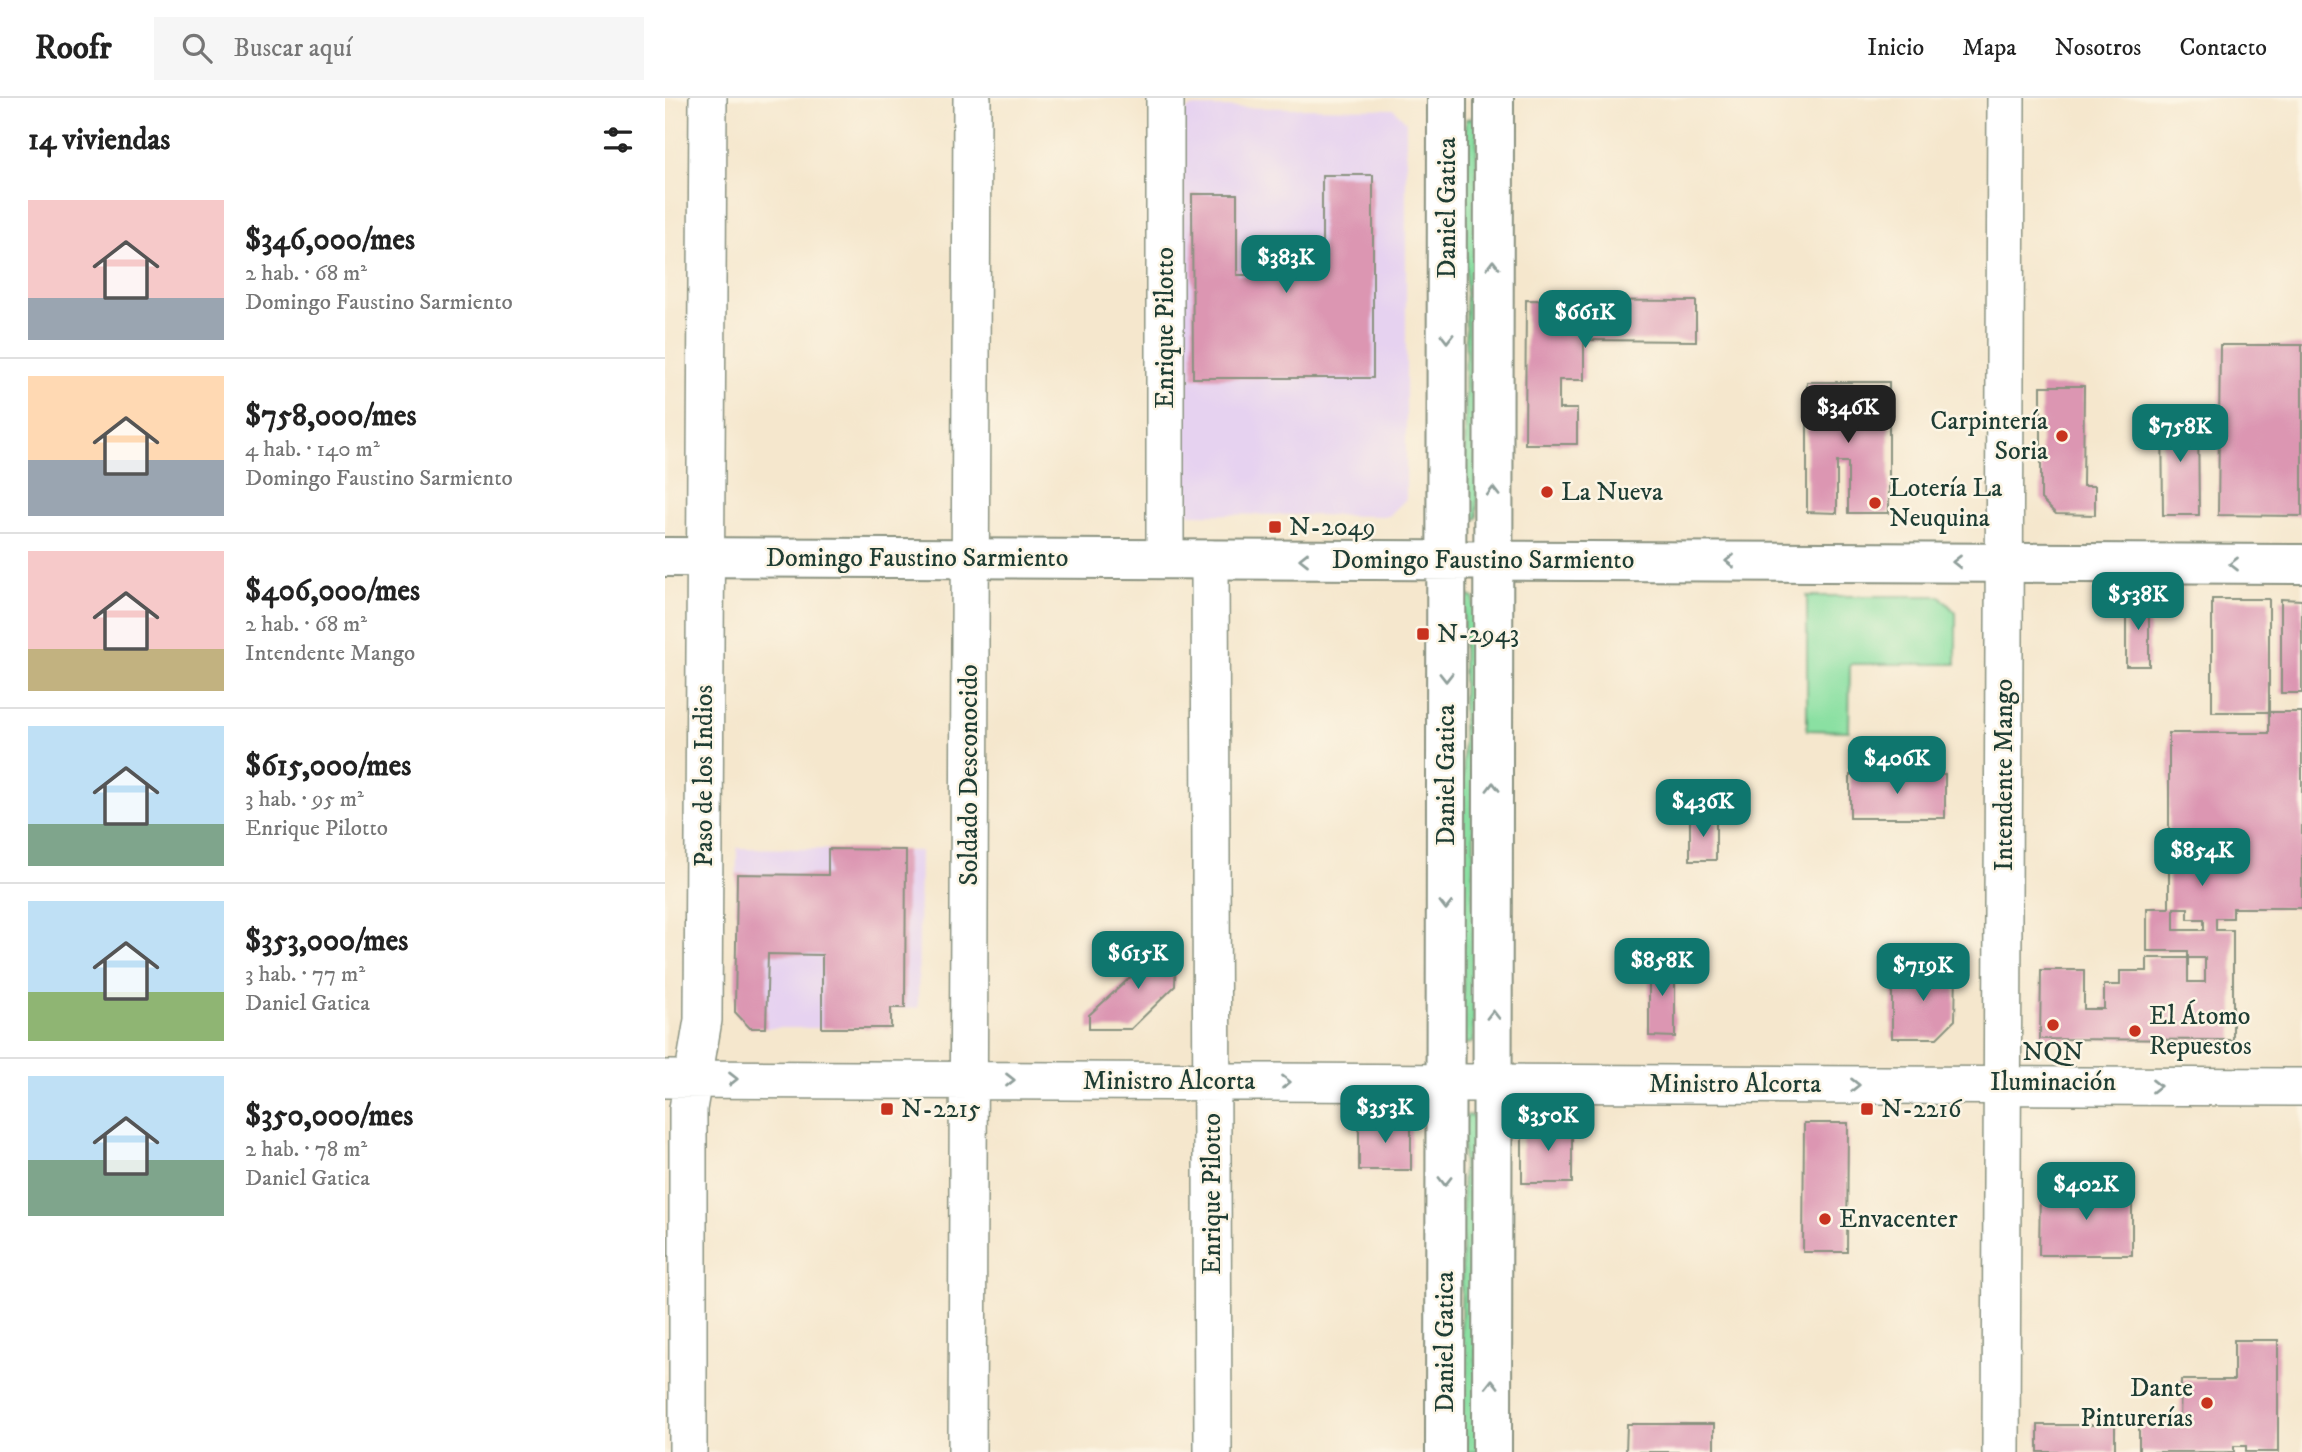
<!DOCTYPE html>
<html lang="es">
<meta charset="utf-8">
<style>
body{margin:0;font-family:"IM FELL DW Pica",serif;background:#f6f6f6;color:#222;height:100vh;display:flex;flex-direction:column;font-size:26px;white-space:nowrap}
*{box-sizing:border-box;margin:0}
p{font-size:23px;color:#767676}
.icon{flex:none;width:38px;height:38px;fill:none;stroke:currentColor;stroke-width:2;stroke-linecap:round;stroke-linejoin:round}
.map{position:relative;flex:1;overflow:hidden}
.sheet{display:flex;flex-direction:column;background:#fff;width:665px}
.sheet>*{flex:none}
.price{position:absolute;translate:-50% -60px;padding:0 16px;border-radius:14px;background:#0f766e;color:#fff;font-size:23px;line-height:46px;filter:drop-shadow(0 2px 4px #0008)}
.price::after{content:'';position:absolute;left:50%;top:42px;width:21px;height:16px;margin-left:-10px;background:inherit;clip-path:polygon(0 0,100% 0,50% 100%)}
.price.selected{background:#222;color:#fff}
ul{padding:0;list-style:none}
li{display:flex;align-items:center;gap:21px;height:175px;padding:0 28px}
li+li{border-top:2px solid #e0e0e0}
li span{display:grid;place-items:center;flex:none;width:196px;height:140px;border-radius:0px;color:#555}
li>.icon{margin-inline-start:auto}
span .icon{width:84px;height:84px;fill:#fffc;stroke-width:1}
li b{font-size:30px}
h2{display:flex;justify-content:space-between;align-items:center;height:84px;padding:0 28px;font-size:30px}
header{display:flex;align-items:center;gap:42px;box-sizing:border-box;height:98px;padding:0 35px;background:#fff;border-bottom:2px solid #e0e0e0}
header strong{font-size:33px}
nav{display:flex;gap:38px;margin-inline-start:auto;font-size:24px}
.search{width:490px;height:63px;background:#f6f6f6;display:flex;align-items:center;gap:18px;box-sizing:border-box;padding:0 24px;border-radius:0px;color:#767676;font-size:26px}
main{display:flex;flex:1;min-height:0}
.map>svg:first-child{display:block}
</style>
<header>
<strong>Roofr</strong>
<div class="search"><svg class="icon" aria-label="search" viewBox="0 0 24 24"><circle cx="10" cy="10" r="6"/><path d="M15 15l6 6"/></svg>Buscar aquí</div>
<nav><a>Inicio</a><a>Mapa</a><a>Nosotros</a><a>Contacto</a></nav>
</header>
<main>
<section class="sheet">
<h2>14 viviendas<svg class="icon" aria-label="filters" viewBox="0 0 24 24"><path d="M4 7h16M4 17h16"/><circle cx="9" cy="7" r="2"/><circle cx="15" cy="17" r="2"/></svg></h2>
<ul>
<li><span style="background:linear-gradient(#f6c9c9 70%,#9aa5b1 0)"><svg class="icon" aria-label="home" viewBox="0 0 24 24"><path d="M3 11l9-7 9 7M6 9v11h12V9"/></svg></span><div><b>$346,000/mes</b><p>2 hab. · 68 m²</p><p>Domingo Faustino Sarmiento</p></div></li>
<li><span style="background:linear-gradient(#ffd9b3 60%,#9aa5b1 0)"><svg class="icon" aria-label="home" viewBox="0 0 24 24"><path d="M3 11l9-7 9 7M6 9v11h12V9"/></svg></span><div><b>$758,000/mes</b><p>4 hab. · 140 m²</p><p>Domingo Faustino Sarmiento</p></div></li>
<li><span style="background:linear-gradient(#f6c9c9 70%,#c2b280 0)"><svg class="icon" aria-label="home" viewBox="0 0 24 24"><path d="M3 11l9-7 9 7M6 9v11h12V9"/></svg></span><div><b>$406,000/mes</b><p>2 hab. · 68 m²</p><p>Intendente Mango</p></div></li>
<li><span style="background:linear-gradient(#bfe0f5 70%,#7fa58c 0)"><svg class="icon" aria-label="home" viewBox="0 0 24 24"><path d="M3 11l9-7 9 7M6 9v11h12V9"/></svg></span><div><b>$615,000/mes</b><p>3 hab. · 95 m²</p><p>Enrique Pilotto</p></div></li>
<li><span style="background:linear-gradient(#bfe0f5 65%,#8fb573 0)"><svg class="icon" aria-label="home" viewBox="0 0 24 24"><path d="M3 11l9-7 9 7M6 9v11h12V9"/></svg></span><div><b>$353,000/mes</b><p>3 hab. · 77 m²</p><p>Daniel Gatica</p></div></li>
<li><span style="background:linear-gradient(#bfe0f5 60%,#7fa58c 0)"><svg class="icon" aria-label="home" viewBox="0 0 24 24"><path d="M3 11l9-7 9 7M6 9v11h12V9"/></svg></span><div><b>$350,000/mes</b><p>2 hab. · 78 m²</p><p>Daniel Gatica</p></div></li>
</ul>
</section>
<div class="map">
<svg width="1637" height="1354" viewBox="0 0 1637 1354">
<rect width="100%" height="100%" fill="#fcf5e5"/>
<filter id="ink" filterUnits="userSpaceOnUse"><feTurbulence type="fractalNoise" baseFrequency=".0143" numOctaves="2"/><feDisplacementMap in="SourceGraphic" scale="14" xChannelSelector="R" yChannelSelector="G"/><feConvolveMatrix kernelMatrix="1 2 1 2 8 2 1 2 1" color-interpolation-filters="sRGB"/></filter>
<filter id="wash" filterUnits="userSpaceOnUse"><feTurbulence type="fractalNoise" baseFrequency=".00686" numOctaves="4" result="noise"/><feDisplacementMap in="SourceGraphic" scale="28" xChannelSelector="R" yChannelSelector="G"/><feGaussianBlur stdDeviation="1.57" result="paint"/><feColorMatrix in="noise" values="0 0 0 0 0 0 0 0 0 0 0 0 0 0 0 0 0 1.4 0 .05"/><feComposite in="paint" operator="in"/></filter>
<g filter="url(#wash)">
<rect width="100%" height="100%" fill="#f5e7cd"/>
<!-- built -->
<path fill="#e6d2f0" d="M 525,9 L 729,11 L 741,24 L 741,401 L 724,418 L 525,416 L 515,406 L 514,20 Z
M 72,750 L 255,753 L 253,910 L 226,911 L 226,930 L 85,930 L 70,914 Z"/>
<!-- green -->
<path fill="#8ae0a2" stroke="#548e6b" stroke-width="2" d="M 807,20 L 812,22 L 812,420 L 806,422 L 800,420 L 801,21 Z
M 804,498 L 809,500 L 809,944 L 803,946 L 798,945 L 798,499 Z
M 1142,498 L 1275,498 L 1291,515 L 1291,566 L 1185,566 L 1184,633 L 1142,632 Z
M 803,1017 L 809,1018 L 812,1354 L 795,1354 L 798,1021 Z"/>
<g id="blocks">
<!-- building -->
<path fill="#dc96b2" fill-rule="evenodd" d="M 657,77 L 708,77 L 708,280 L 528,280 L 527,96 L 572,96 L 572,177 L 657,177 Z
M 861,202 L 1031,203 L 1031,243 L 919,242 L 919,282 L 894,282 L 894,311 L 912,311 L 912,346 L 860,346 Z
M 1555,247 L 1637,247 L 1637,418 L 1553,417 Z
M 1142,284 L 1224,284 L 1224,415 L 1183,415 L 1183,364 L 1172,364 L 1172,415 L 1142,414 Z
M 1376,288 L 1419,288 L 1418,388 L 1430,388 L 1430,417 L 1391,416 L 1376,401 Z
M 1497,315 L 1533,315 L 1534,417 L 1498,417 Z
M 1461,500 L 1484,500 L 1484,568 L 1461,568 Z
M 1547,501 L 1604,501 L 1604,614 L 1547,614 Z
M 1616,501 L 1637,502 L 1637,595 L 1616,595 Z
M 1604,614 L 1637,614 L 1637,810 L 1568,810 L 1568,820 L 1551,820 L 1551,832 L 1568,832 L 1568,942 L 1375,941 L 1376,872 L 1419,872 L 1419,911 L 1439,911 L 1439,887 L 1455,887 L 1455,873 L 1482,873 L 1482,860 L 1523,860 L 1523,853 L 1482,853 L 1482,810 L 1504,810 L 1504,635 L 1604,635 ZM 1509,810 L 1523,810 L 1523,821 L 1539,821 L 1539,832 L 1509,832 ZM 1523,860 L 1540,860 L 1540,884 L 1523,884 Z
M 1185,677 L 1280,677 L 1280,720 L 1185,720 Z
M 1025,720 L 1051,720 L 1051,762 L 1025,762 Z
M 163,751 L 241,752 L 240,910 L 226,910 L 226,930 L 157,930 L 157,857 L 103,856 L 101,930 L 85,930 L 70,914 L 72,776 L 163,777 Z
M 479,847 L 511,848 L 510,888 L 466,931 L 424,931 L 424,917 L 479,867 Z
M 984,861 L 1010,861 L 1010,939 L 984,938 Z
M 1227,873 L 1291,873 L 1290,922 L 1272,940 L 1227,940 Z
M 694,1022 L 746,1022 L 746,1072 L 694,1072 Z
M 872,1023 L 907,1023 L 907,1085 L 857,1085 L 857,1037 Z
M 1139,1025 L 1183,1025 L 1182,1154 L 1138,1154 Z
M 1375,1090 L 1467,1090 L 1467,1157 L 1374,1157 Z
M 1569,1242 L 1613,1242 L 1613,1354 L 1581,1354 L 1581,1348 L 1569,1348 L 1569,1354 L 1474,1354 L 1474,1327 L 1515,1327 L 1516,1282 L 1569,1282 Z
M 962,1326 L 1049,1326 L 1049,1354 L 961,1354 Z
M 1373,1327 L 1450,1327 L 1450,1354 L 1373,1354 Z"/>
</g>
</g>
<g filter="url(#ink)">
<use href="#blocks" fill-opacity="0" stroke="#8a9280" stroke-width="2"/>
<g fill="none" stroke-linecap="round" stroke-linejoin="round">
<defs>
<path id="minor" d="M 500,0 L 500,461
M 545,461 L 548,1354
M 0,981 L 1637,989
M 23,1354 L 23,1011 L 38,922 L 43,0
M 302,1354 L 307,0
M 1336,1354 L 1341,0"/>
<path id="major" d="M 0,459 L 1637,466
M 780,1354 L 782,0
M 827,1354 L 829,0"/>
</defs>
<!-- minor casing -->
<use href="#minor" stroke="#8a9280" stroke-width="40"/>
<!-- major casing -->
<use href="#major" stroke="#8a9280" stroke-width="42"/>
<!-- minor -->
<use href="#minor" stroke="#fff" stroke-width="37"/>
<!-- major -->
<use href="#major" stroke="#fff" stroke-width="38"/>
</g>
<!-- one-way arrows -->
<defs><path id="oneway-chevron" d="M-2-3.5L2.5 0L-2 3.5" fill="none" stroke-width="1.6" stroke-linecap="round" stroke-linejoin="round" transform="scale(1.75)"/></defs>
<g stroke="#8f9e9a">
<use href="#oneway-chevron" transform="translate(828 167) rotate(-90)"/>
<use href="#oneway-chevron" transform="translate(782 240) rotate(90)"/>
<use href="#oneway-chevron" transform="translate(828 394) rotate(-90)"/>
<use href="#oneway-chevron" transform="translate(639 461) rotate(-180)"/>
<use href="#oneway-chevron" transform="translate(1065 463) rotate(-180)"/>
<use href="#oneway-chevron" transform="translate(1292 464) rotate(-180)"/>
<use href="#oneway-chevron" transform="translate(1569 466) rotate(-180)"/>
<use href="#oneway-chevron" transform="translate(781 579) rotate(90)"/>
<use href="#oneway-chevron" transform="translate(828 689) rotate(-90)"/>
<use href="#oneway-chevron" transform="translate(781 807) rotate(90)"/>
<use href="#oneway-chevron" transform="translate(828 917) rotate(-90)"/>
<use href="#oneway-chevron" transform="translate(68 981)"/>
<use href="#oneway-chevron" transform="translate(345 982)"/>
<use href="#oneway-chevron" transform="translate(621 984)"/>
<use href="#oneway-chevron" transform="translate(1190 987)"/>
<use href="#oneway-chevron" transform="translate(1491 988)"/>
<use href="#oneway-chevron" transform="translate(780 1083) rotate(90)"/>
<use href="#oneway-chevron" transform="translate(827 1286) rotate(-90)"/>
</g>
</g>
<!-- markers -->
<g fill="#c8321e" stroke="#fcf5e5" stroke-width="2.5">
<circle cx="1397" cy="338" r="7"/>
<circle cx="882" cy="394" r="7"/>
<circle cx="1210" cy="405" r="7"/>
<rect x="603" y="422" width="14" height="14" rx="3.5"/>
<rect x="751" y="529" width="14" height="14" rx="3.5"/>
<circle cx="1388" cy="927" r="7"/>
<circle cx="1470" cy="933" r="7"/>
<rect x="215" y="1004" width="14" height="14" rx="3.5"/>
<rect x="1195" y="1004" width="14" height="14" rx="3.5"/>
<circle cx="1160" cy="1121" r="7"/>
<circle cx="1542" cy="1305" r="7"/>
</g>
<g text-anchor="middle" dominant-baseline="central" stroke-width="5" stroke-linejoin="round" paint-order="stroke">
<!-- street labels -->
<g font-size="26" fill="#1f3d34" stroke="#fcf5e5">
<text transform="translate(782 110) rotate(-90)">Daniel Gatica</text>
<text transform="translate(500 230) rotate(-90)">Enrique Pilotto</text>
<text x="252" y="460">Domingo Faustino Sarmiento</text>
<text x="818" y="462">Domingo Faustino Sarmiento</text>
<text transform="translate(304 677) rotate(-90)">Soldado Desconocido</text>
<text transform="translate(781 677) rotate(-90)">Daniel Gatica</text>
<text transform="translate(1339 677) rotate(-90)">Intendente Mango</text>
<text transform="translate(39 678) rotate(-90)">Paso de los Indios</text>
<text x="504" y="983">Ministro Alcorta</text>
<text x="1070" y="986">Ministro Alcorta</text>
<text transform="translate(547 1096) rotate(-90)">Enrique Pilotto</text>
<text transform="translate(780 1244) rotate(-90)">Daniel Gatica</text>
</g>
<!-- poi labels -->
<g font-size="26" fill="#1f3d34" stroke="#fcf5e5" text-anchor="start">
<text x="1383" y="323" text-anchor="end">Carpintería<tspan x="1383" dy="30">Soria</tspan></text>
<text x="1224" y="390">Lotería La<tspan x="1224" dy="30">Neuquina</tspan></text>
<text x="896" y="394">La Nueva</text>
<text x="624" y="429">N-2049</text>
<text x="772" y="536">N-2943</text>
<text x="1484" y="918">El Átomo<tspan x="1484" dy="30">Repuestos</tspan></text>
<text x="1388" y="954" text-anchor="middle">NQN<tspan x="1388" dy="30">Iluminación</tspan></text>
<text x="236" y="1011">N-2215</text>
<text x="1216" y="1011">N-2216</text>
<text x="1174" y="1121">Envacenter</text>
<text x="1528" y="1290" text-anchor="end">Dante<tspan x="1528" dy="30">Pinturerías</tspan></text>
</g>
</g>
</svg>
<b class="price" style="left:621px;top:197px">$383K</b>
<b class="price" style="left:920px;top:252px">$661K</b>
<b class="price selected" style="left:1183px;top:347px">$346K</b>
<b class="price" style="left:1515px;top:366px">$758K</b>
<b class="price" style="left:1473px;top:534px">$538K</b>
<b class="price" style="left:1232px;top:698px">$406K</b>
<b class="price" style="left:1038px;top:741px">$436K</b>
<b class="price" style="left:1537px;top:790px">$854K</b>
<b class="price" style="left:473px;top:893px">$615K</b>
<b class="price" style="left:997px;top:900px">$858K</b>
<b class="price" style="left:1258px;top:905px">$719K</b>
<b class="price" style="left:720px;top:1047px">$353K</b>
<b class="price" style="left:883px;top:1055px">$350K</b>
<b class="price" style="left:1421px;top:1124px">$402K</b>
</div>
</main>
